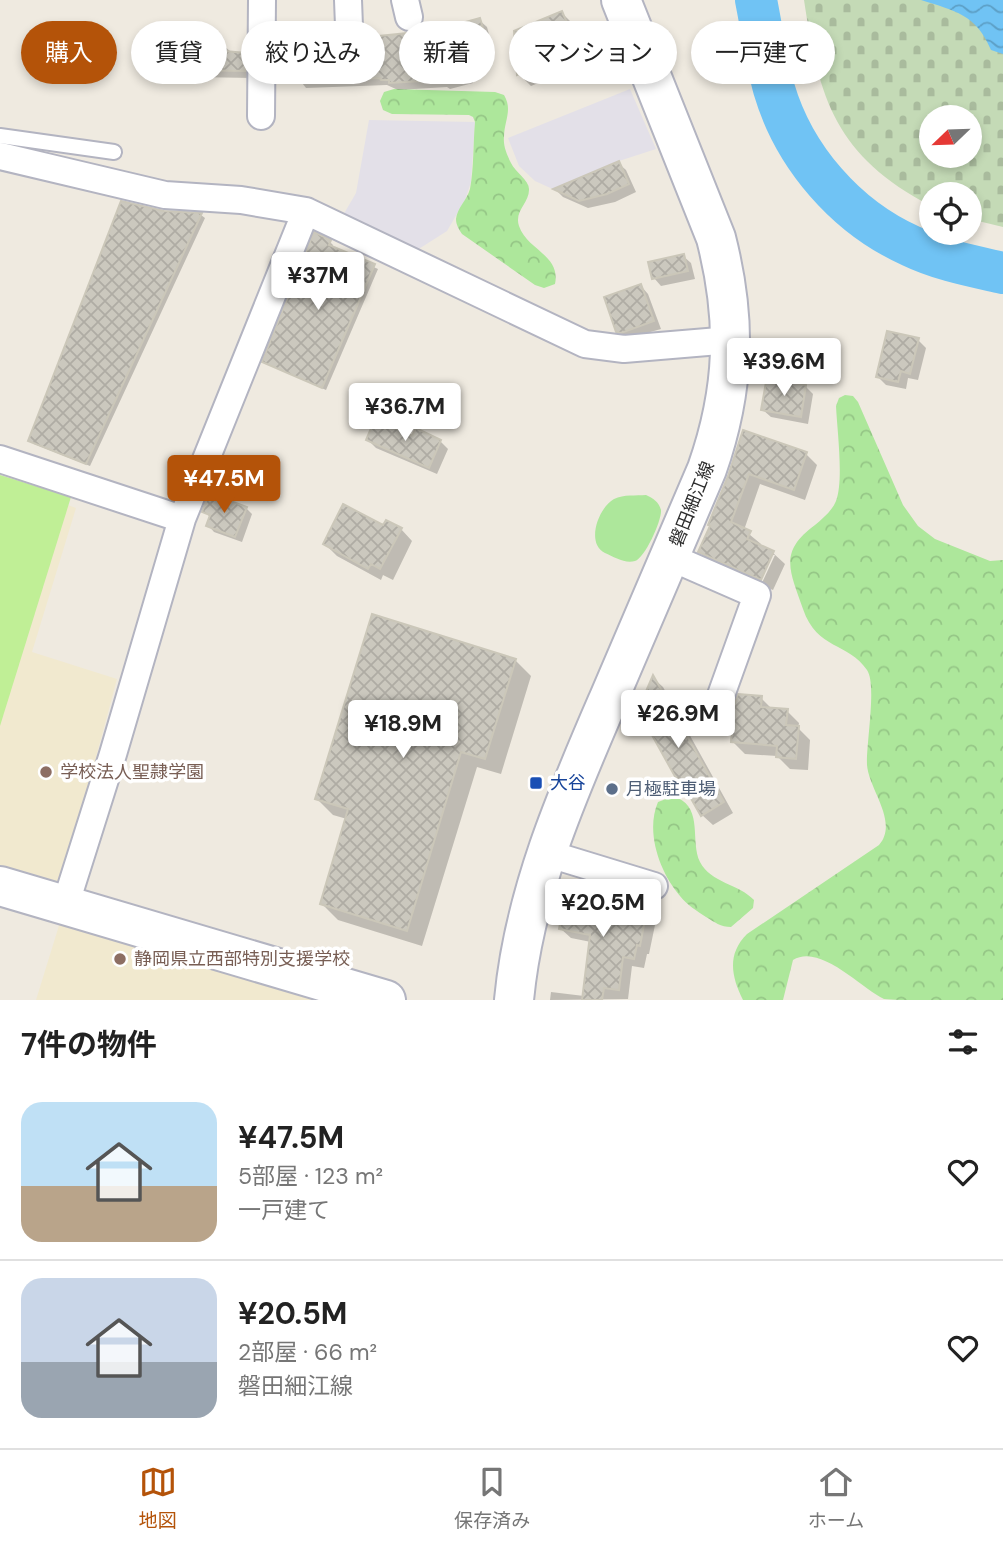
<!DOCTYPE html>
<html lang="ja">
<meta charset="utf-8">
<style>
body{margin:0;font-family:"DM Sans","Noto Sans JP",sans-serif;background:#f6f6f6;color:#222;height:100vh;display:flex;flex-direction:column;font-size:26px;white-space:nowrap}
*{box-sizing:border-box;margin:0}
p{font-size:23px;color:#767676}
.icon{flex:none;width:38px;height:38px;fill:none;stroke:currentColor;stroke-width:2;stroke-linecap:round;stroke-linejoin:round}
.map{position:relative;height:1000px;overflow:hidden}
.details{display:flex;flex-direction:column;background:#fff;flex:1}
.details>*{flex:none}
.top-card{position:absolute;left:21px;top:21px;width:962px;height:63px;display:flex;gap:14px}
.needle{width:46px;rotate:247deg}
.buttons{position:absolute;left:919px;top:105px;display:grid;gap:14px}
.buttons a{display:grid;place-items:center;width:63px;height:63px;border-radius:50%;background:#fff;box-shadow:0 4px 10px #0003;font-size:35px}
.price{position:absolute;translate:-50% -60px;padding:0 16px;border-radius:7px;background:#fff;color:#222;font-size:23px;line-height:46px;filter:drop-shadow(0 2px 4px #0008)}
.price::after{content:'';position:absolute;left:50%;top:42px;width:21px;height:16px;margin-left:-10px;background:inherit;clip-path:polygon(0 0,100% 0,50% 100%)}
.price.active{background:#b45309;color:#fff}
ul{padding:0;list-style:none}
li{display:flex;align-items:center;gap:21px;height:175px;padding:0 21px}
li+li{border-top:2px solid #e0e0e0}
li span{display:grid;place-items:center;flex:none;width:196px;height:140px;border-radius:21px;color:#555}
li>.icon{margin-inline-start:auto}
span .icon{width:84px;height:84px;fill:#fffc;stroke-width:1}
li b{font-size:30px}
h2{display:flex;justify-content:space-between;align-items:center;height:84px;padding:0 21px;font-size:30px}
.pill{padding:0 24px;border-radius:32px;background:#fff;box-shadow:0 4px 10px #0003;font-size:24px;line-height:63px}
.pill.active{background:#b45309;color:#fff}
.dock{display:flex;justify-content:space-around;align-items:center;height:98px;border-top:2px solid #e0e0e0;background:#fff;font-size:19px;color:#767676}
.dock a{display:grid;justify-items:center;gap:4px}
.dock .active{color:#b45309}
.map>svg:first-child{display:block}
</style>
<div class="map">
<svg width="1003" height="1000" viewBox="0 0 1003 1000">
<defs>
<pattern id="forest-crowns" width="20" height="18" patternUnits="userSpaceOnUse" patternTransform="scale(1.75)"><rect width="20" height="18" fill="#ade79b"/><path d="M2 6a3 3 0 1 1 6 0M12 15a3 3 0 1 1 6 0" fill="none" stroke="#95c686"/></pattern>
<pattern id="cemetery-stones" width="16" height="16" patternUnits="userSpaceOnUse" patternTransform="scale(1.75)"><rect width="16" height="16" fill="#c4dab6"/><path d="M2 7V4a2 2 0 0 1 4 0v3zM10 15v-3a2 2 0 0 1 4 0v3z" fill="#a9bb9d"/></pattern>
<pattern id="water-waves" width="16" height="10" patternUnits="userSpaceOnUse" patternTransform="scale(1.75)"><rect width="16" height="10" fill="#70c3f4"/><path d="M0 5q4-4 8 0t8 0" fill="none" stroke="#5c9fc6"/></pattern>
<pattern id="building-cross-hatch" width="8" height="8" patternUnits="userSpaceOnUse" patternTransform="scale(1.75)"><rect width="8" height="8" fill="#cbc8be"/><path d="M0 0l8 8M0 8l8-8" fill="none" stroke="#afaca4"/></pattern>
</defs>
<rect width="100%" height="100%" fill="#efeae0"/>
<!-- industrial -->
<path fill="#e3e0e8" d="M 630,89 L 656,149 L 619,161 L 629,184 L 607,194 L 579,201 L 535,181 L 519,166 L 508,138 Z
M 369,120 L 475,122 L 471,182 L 465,200 L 447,231 L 414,252 L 342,217 L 356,193 Z"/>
<!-- education -->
<path fill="#f1e9cf" d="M 0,480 L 76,508 L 32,652 L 117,679 L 62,884 L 0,866 Z
M 61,919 L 322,1000 L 36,1000 Z"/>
<!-- grass -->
<path fill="#ade79b" d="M 646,495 C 653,498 659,502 661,510 C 662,520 645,558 635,561 C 625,564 614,557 605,553 C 585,543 599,507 614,499 C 624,494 636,496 646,495 Z"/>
<!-- forest -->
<path fill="url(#forest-crowns)" d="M 394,89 L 495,92 L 504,95 C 513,110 504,121 504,137 C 503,146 507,155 511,163 C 515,172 530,181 529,190 C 529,203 514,211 519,226 C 527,250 561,255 555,284 L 544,288 L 535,285 L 462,234 C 459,229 456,225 456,219 C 457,208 467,200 470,189 C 474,167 473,144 475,122 L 473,117 L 469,115 L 392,114 L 383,110 L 380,101 L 384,92 Z
M 845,395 L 853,396 L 858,402 L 903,505 L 918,526 L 935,539 L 990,561 L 1003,560 L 1003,1000 C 974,1000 945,1000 916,1000 C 907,1000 892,1000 884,999 C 861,988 820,943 793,960 L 783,1000 L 743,1000 C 731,976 727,954 747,934 L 879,845 C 899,822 869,790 867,765 C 866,744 877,684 867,670 C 848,642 817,650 803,609 C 790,571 778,552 815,525 C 822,519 832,511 836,501 C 844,481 837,429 836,406 L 839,398 Z
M 678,798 C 703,810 690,841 700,862 C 711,883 739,884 754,900 L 753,908 L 731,927 C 721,927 714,922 706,917 C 697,911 687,905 680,896 C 660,873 645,832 658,802 L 666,799 Z"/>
<!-- cemetery -->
<path fill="url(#cemetery-stones)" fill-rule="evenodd" d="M 804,0 L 1003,0 L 1003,227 L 970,219 L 970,194 L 931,194 L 931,206 C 836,156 819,100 804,0 ZM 931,117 L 970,117 L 970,156 L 931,156 Z"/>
<!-- pitch -->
<path fill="#c0ef96" d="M 0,475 L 71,497 L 0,726 Z"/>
<!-- water -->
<path fill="url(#water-waves)" d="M 921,0 L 1003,0 L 1003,54 L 991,50 C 976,14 955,11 921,0 Z"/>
<!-- shadow -->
<path fill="#0003" d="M 562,13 L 574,25 L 589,62 L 531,86 L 519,74 L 515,32 Z
M 479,20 L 487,27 L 493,49 L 466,57 L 473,83 L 450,89 L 447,87 L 398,90 L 387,85 L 306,88 L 299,79 L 286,80 L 279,73 L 356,43 L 437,32 Z
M 223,45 L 231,52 L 245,55 L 253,63 L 253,78 L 194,77 L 186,69 Z
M 618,163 L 626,170 L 636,192 L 615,202 L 588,208 L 563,197 L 556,190 Z
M 163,212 L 201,215 L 205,218 L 90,466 L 34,444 L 30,441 Z
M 330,242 L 333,245 L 332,248 L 378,269 L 326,390 L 264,362 Z
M 683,256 L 691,263 L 695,279 L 661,286 L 654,278 Z
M 641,286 L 648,294 L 661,329 L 625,339 L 617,331 Z
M 918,340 L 926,348 L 918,380 L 908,378 L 906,389 L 886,385 L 878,377 Z
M 805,386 L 813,394 L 808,424 L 771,417 L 763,410 Z
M 413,438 L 440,441 L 448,449 L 437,474 L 376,448 L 368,440 Z
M 806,454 L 817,465 L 805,500 L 760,484 L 744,530 L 761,544 L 760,546 L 773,553 L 785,564 L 773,590 L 761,585 L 775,555 L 771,555 L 758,583 L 711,563 L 700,552 L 729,476 Z
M 246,508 L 252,514 L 242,542 L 214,532 L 208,525 L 211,518 L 204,511 Z
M 384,527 L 401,529 L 412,541 L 393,580 L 383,575 L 381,580 L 337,556 L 325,544 Z
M 515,660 L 531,676 L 501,774 L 477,767 L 422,946 L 338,920 L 322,904 L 347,819 L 333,815 L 317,799 Z
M 653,678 L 663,687 L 733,813 L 713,825 L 702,815 L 692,796 L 684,788 L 640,710 Z
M 761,698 L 773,710 L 787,711 L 799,723 L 798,728 L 810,740 L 808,770 L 790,769 L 777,756 L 745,754 L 733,742 Z
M 624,907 L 629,912 L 645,916 L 655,925 L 649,954 L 647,954 L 644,968 L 632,966 L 628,999 L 550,1000 L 551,992 L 584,996 L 591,942 L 571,938 L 561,929 Z"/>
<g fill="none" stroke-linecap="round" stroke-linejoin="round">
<!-- river -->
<path stroke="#70c3f4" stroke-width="42" d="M 756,0 C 762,30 766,60 774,89 C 794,157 846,217 911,246 C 940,260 972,266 1003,273"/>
</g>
<!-- building -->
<path fill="url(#building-cross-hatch)" stroke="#cbc7b9" stroke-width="2" d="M 562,11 L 578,50 L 517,75 L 514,31 Z
M 480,18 L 487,42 L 460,49 L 467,75 L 441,83 L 440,80 L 389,83 L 389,80 L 381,80 L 380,78 L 297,81 L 297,72 L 277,73 L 277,52 L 297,51 L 297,45 L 355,42 L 359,38 L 437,30 Z
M 185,42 L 224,43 L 224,51 L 246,53 L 246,71 L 184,70 Z
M 619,161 L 629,184 L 607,194 L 579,201 L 553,189 Z
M 121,201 L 164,211 L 202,213 L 86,464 L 28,441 Z
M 314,232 L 331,240 L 329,245 L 375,264 L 322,388 L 262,362 Z
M 684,254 L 688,271 L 652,279 L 648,262 Z
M 641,284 L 654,321 L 621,333 L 616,332 L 604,297 Z
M 887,331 L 919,338 L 910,374 L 901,371 L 898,382 L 876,377 Z
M 771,379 L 806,385 L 801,417 L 761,410 L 766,382 L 770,383 Z
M 375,419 L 412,436 L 416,428 L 441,440 L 429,468 L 366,440 Z
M 743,430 L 807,452 L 794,490 L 749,474 L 731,522 L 751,531 L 747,539 L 774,551 L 761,580 L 698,552 L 710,526 L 708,525 L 728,476 Z
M 209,493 L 247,507 L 235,537 L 206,526 L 210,515 L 202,512 Z
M 343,504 L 383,525 L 386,520 L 402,528 L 380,569 L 371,564 L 368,569 L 323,544 Z
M 372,614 L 516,659 L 485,759 L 461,752 L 407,931 L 320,904 L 348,809 L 315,799 Z
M 653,675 L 724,802 L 701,816 L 685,788 L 682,789 L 638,710 Z
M 738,694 L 762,696 L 761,707 L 788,709 L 786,725 L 799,726 L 796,759 L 776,757 L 777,746 L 731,742 L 734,705 Z
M 566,892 L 625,906 L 624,910 L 646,914 L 640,946 L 637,945 L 634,959 L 623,957 L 619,990 L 604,988 L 602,1000 L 582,1000 L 590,935 L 559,929 Z"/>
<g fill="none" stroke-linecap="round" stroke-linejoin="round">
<defs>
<path id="lane" d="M 0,136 L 114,152"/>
<path id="street" d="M 348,0 L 349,26
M 405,0 L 409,17
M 261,116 L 262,0
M 0,156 L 165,195 L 241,200 L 306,211 L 585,344 L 624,349 L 731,340
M 0,459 L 182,519 L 113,754 L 65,906
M 182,519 L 306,211
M 670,557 L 757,595 L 720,698
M 546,853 L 654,886"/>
<path id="secondary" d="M 0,886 L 386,1000
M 514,1000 C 524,893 567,795 609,698 C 642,621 675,545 707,469 C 735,389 737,320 716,238 L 621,0"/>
</defs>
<!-- lane casing -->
<use href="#lane" stroke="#b3b4c1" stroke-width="18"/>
<!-- street casing -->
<use href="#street" stroke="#b3b4c1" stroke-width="30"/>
<!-- secondary casing -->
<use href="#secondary" stroke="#b3b4c1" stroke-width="42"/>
<!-- lane -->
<use href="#lane" stroke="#fff" stroke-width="14"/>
<!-- street -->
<use href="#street" stroke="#fff" stroke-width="26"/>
<!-- secondary -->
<use href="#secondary" stroke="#fff" stroke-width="38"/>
</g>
<!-- markers -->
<g fill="#8d6e63" stroke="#fff" stroke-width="2.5">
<circle cx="46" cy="772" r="7"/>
<circle cx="120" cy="959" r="7"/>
</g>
<rect fill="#1a4fb4" stroke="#fff" stroke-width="2.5" x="529" y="776" width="14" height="14" rx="3.5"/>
<circle fill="#5c6f8a" stroke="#fff" stroke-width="2.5" cx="612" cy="789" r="7"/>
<g text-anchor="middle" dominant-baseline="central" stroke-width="7" stroke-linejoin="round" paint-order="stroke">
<!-- street labels -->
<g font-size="18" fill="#2d2d2d" stroke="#fff">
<text transform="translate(692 504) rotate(-68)">磐田細江線</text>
</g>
<!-- education labels -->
<g font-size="18" fill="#785e54" stroke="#fff" text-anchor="start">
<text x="60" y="772">学校法人聖隷学園</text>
<text x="134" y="959">静岡県立西部特別支援学校</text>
</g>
<!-- transit labels -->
<g font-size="18" fill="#164399" stroke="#fff" text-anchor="start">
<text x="550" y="783">大谷</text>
</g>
<!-- service labels -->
<g font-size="18" fill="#4e5e75" stroke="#fff" text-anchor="start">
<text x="626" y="789">月極駐車場</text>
</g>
</g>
</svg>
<div class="buttons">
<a><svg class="needle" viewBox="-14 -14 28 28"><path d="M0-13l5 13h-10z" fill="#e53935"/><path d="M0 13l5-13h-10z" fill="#767676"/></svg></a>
<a><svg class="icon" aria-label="locate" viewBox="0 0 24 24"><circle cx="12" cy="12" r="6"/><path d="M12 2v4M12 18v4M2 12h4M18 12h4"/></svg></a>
</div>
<b class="price" style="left:318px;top:312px">¥37M</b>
<b class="price" style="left:784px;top:398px">¥39.6M</b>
<b class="price" style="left:405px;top:443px">¥36.7M</b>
<b class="price active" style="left:224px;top:515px">¥47.5M</b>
<b class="price" style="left:678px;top:750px">¥26.9M</b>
<b class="price" style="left:403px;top:760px">¥18.9M</b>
<b class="price" style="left:603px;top:939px">¥20.5M</b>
<div class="top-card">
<a class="pill active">購入</a>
<a class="pill">賃貸</a>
<a class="pill">絞り込み</a>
<a class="pill">新着</a>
<a class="pill">マンション</a>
<a class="pill">一戸建て</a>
</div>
</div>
<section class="details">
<h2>7件の物件<svg class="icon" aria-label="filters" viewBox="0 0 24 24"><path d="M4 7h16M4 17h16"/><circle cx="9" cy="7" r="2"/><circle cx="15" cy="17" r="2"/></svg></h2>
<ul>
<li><span style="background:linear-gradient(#bfe0f5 60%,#b9a48a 0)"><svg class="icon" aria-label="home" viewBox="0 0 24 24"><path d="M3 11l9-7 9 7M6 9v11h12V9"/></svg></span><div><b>¥47.5M</b><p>5部屋 · 123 m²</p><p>一戸建て</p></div><svg class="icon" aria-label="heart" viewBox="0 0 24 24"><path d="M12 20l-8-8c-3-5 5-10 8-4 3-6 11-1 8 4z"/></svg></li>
<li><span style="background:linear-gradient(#c9d6e8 60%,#9aa5b1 0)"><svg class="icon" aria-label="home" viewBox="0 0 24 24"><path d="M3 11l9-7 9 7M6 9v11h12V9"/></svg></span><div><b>¥20.5M</b><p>2部屋 · 66 m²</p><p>磐田細江線</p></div><svg class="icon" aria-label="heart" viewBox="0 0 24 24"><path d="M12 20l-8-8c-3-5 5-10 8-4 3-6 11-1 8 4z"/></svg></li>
</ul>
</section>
<nav class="dock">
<a class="active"><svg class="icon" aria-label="map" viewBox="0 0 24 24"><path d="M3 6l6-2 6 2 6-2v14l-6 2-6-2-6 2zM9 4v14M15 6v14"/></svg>地図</a>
<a><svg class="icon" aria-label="saved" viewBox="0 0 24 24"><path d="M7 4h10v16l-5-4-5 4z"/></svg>保存済み</a>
<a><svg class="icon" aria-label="home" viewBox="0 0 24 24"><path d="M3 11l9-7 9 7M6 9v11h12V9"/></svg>ホーム</a>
</nav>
